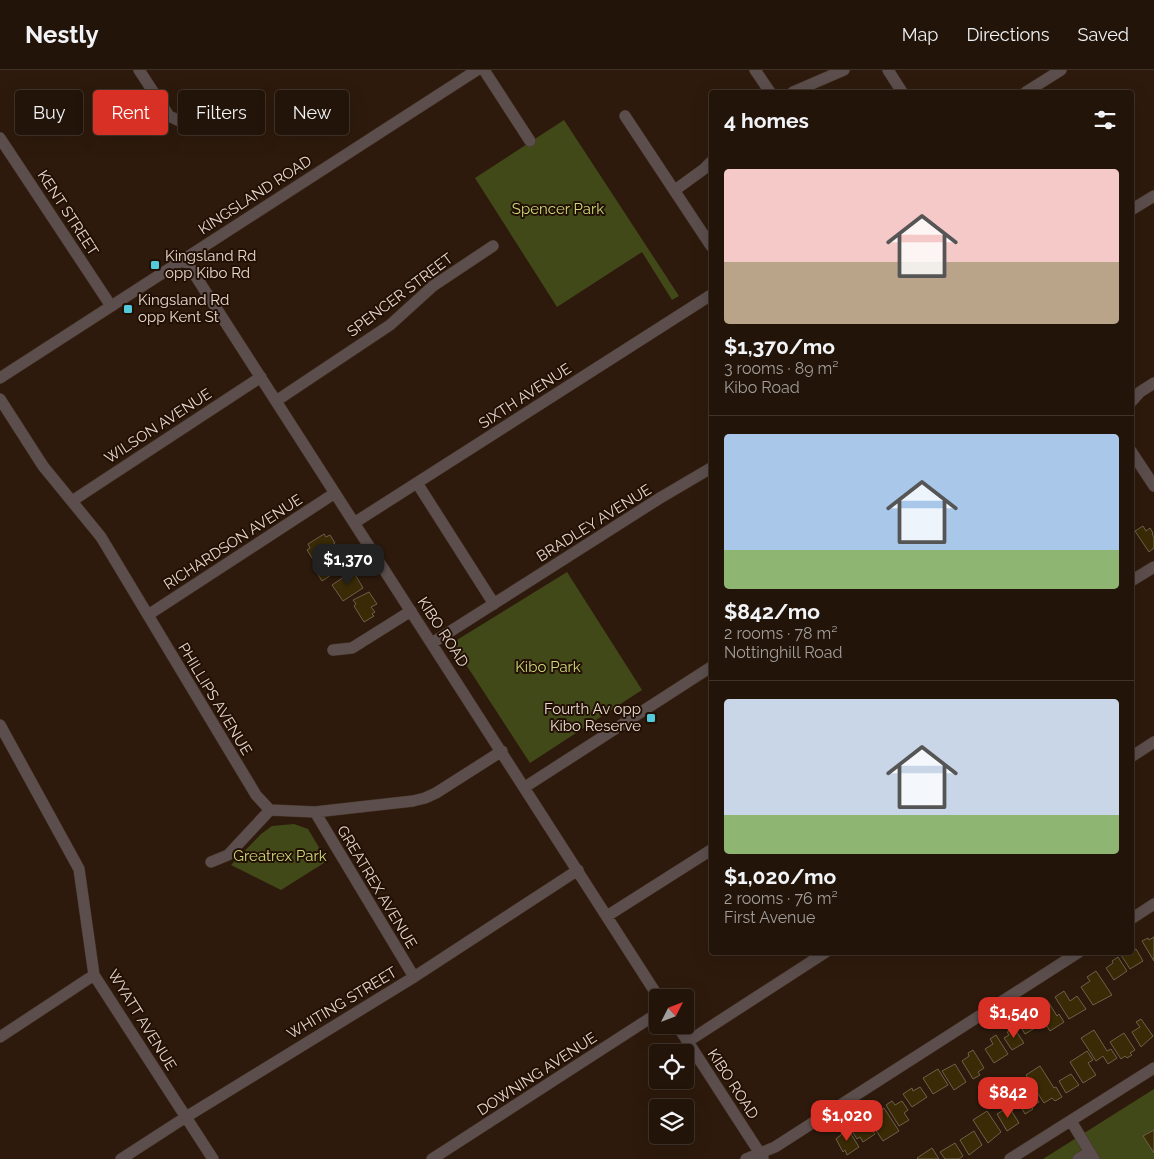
<!DOCTYPE html>
<meta charset="utf-8">
<style>
body{margin:0;font-family:Raleway,sans-serif;background:#2a1d12;color:#f1f3f6;height:100vh;display:flex;flex-direction:column;font-size:19px;white-space:nowrap}
*{box-sizing:border-box;margin:0}
p{font-size:16px;color:#a29e9c}
.icon{flex:none;width:28px;height:28px;fill:none;stroke:currentColor;stroke-width:2;stroke-linecap:round;stroke-linejoin:round}
.map{position:relative;flex:1;overflow:hidden}
.side{position:absolute;left:709px;top:20px;width:425px;height:865px;display:flex;flex-direction:column;background:#221409;border-radius:5px;box-shadow:0 5px 20px #0002,0 0 0 1px #3f332a}
.side>*{flex:none}
.top-card{position:absolute;left:15px;top:20px;width:475px;height:45px;display:flex;gap:10px}
.needle{width:32px;rotate:48deg}
.buttons{position:absolute;left:649px;top:919px;display:grid;gap:10px}
.buttons a{display:grid;place-items:center;width:45px;height:45px;border-radius:5px;background:#221409;box-shadow:0 5px 20px #0002,0 0 0 1px #3f332a;font-size:25px}
.price{position:absolute;translate:-50% -42px;padding:0 11px;border-radius:10px;background:#d93025;color:#fff;font-size:16px;line-height:32px;filter:drop-shadow(0 1px 2px #0008)}
.price::after{content:'';position:absolute;left:50%;top:30px;width:15px;height:11px;margin-left:-8px;background:inherit;clip-path:polygon(0 0,100% 0,50% 100%)}
.price.on{background:#222;color:#fff}
ul{padding:0;list-style:none}
li{display:grid;align-content:center;gap:10px;height:265px;padding:0 15px}
li+li{border-top:1px solid #3f332a}
li span{display:grid;place-items:center;height:155px;border-radius:5px;color:#555}
li>.icon{margin-inline-start:auto}
span .icon{width:90px;height:90px;fill:#fffc;stroke-width:1}
li b{font-size:21px}
h2{display:flex;justify-content:space-between;align-items:center;height:60px;padding:0 15px;font-size:21px}
.pill{padding:0 18px;border-radius:5px;background:#221409;box-shadow:0 5px 20px #0002,0 0 0 1px #3f332a;font-size:18px;line-height:45px}
.pill.on{background:#d93025;color:#fff}
header{display:flex;align-items:center;gap:30px;box-sizing:border-box;height:70px;padding:0 25px;background:#221409;border-bottom:1px solid #3f332a}
header strong{font-size:24px}
nav{display:flex;gap:28px;margin-inline-start:auto;font-size:18px}
.map>svg:first-child{display:block}
</style>
<header>
<strong>Nestly</strong>
<nav><a>Map</a><a>Directions</a><a>Saved</a></nav>
</header>
<div class="map">
<svg width="1154" height="1089" viewBox="0 0 1154 1089">
<rect width="100%" height="100%" fill="#2d1a0c"/>
<!-- green -->
<path fill="#424919" d="M 564,50 L 679,226 L 672,230 L 642,182 L 557,237 L 475,108 Z
M 567,502 L 642,620 L 530,693 L 452,573 Z
M 294,754 L 308,759 L 327,791 L 281,820 L 231,795 L 261,764 L 272,756 Z
M 1154,1019 L 1154,1089 L 1043,1089 Z"/>
<!-- building -->
<path fill="#3a2b06" stroke="#6c614a" d="M 1143,456 L 1146,461 L 1150,458 L 1153,463 L 1152,464 L 1154,467 L 1154,478 L 1149,482 L 1135,461 Z
M 324,464 L 326,467 L 330,465 L 335,473 L 312,488 L 307,480 L 310,478 L 308,474 Z
M 337,482 L 338,484 L 340,482 L 348,494 L 322,511 L 314,498 L 331,489 L 330,487 Z
M 353,501 L 363,518 L 343,531 L 332,515 Z
M 369,522 L 377,534 L 371,537 L 375,542 L 372,544 L 374,546 L 364,552 L 354,536 L 356,534 L 353,530 Z
M 1154,867 L 1154,891 L 1142,871 L 1148,868 L 1149,870 Z
M 1136,879 L 1143,891 L 1130,899 L 1121,885 L 1124,882 L 1131,882 Z
M 1118,887 L 1127,901 L 1114,910 L 1106,898 L 1113,893 L 1112,891 Z
M 1096,901 L 1112,925 L 1093,935 L 1081,917 L 1090,911 L 1087,907 Z
M 1064,921 L 1070,931 L 1077,926 L 1086,939 L 1069,949 L 1055,927 Z
M 1049,933 L 1057,946 L 1059,944 L 1064,952 L 1050,961 L 1036,939 Z
M 1033,945 L 1040,955 L 1025,964 L 1017,951 L 1025,947 L 1026,949 Z
M 1141,949 L 1153,966 L 1141,977 L 1132,962 L 1140,957 L 1136,952 Z
M 1014,958 L 1024,973 L 1012,980 L 1004,968 L 1009,965 L 1007,962 Z
M 1094,960 L 1107,981 L 1111,979 L 1117,988 L 1108,994 L 1103,986 L 1096,991 L 1081,968 Z
M 1124,963 L 1135,980 L 1130,983 L 1132,985 L 1127,988 L 1125,986 L 1121,989 L 1110,972 Z
M 996,965 L 1008,984 L 994,993 L 985,979 L 993,974 L 990,969 Z
M 973,980 L 984,998 L 978,1002 L 980,1005 L 973,1009 L 962,991 L 969,986 L 968,983 Z
M 1087,981 L 1093,990 L 1088,993 L 1096,1005 L 1083,1013 L 1070,992 Z
M 955,994 L 966,1012 L 954,1020 L 942,1001 Z
M 1040,996 L 1054,1018 L 1056,1017 L 1062,1027 L 1055,1031 L 1052,1028 L 1044,1033 L 1026,1005 Z
M 938,999 L 948,1015 L 933,1024 L 923,1008 Z
M 1071,1004 L 1079,1015 L 1066,1023 L 1059,1011 Z
M 920,1017 L 927,1027 L 912,1037 L 903,1024 L 912,1018 L 913,1021 Z
M 1031,1020 L 1039,1032 L 1031,1037 L 1033,1039 L 1025,1044 L 1017,1030 Z
M 892,1031 L 895,1035 L 902,1031 L 908,1040 L 904,1043 L 909,1050 L 899,1056 L 886,1035 Z
M 1009,1037 L 1019,1053 L 1007,1061 L 997,1044 Z
M 884,1038 L 899,1061 L 883,1071 L 875,1059 L 877,1057 L 872,1046 Z
M 987,1041 L 1001,1062 L 988,1073 L 973,1050 Z
M 863,1046 L 875,1064 L 863,1072 L 860,1067 L 857,1069 L 849,1056 Z
M 848,1059 L 859,1077 L 847,1085 L 845,1080 L 843,1082 L 836,1069 Z
M 1154,1060 L 1154,1083 L 1143,1066 Z
M 974,1061 L 982,1075 L 969,1085 L 960,1070 Z
M 955,1073 L 963,1086 L 959,1089 L 945,1089 L 940,1082 Z
M 932,1078 L 939,1089 L 918,1089 L 917,1088 Z"/>
<g fill="none" stroke-linecap="round" stroke-linejoin="round">
<defs>
<path id="minor" d="M 139,0 L 169,46 L 186,54
M 484,0 L 530,71
M 755,0 L 770,22
M 888,0 L 902,22
M 793,22 L 844,0
M 1026,22 L 1061,0
M 625,46 L 711,176
M 0,68 L 111,236
M 675,120 L 704,99 L 711,92
M 1131,140 L 1154,126
M 184,188 L 659,928
M 0,308 L 477,0
M 0,329 L 43,396 L 101,467 L 256,725 L 270,740 L 315,742 L 413,731 L 425,728 L 436,723 L 502,681
M 276,331 L 390,255 L 433,216 L 493,176
M 1131,332 L 1140,322 L 1154,313
M 1131,381 L 1154,416
M 417,413 L 494,534
M 72,431 L 261,307
M 354,453 L 711,225
M 1131,511 L 1154,497
M 148,545 L 335,423
M 432,573 L 660,428 L 711,398
M 333,580 L 352,578 L 411,541
M 0,655 L 79,799 L 94,905 L 213,1089
M 1131,687 L 1154,672
M 525,717 L 711,597
M 315,742 L 414,907
M 211,792 L 228,785 L 270,740
M 607,846 L 711,780
M 1131,849 L 1154,834
M 677,955 L 763,1088
M 0,967 L 94,905
M 687,972 L 826,882
M 1071,1051 L 1094,1089
M 121,1089 L 186,1047 L 414,907 L 578,800
M 432,1089 L 658,943
M 746,1089 L 775,1077 L 1079,882
M 1010,1089 L 1154,998
M 1078,1089 L 1090,1082"/>
</defs>
<!-- minor casing -->
<use href="#minor" stroke="#473527" stroke-width="12"/>
<!-- minor -->
<use href="#minor" stroke="#5b4e4d" stroke-width="11"/>
</g>
<!-- markers -->
<g fill="#53cadc" stroke="#231004" stroke-width="2">
<rect x="150" y="190" width="10" height="10" rx="2.5"/>
<rect x="123" y="234" width="10" height="10" rx="2.5"/>
<rect x="646" y="643" width="10" height="10" rx="2.5"/>
</g>
<g text-anchor="middle" dominant-baseline="central" stroke-width="4" stroke-linejoin="round" paint-order="stroke">
<!-- street labels -->
<g font-size="15" fill="#e7d9d0" stroke="#231004">
<text transform="translate(255 125) rotate(-33)">KINGSLAND ROAD</text>
<text transform="translate(68 143) rotate(57)">KENT STREET</text>
<text transform="translate(400 225) rotate(-37)">SPENCER STREET</text>
<text transform="translate(525 326) rotate(-33)">SIXTH AVENUE</text>
<text transform="translate(158 356) rotate(-33)">WILSON AVENUE</text>
<text transform="translate(594 453) rotate(-32)">BRADLEY AVENUE</text>
<text transform="translate(233 472) rotate(-33)">RICHARDSON AVENUE</text>
<text transform="translate(443 562) rotate(57)">KIBO ROAD</text>
<text transform="translate(215 629) rotate(59)">PHILLIPS AVENUE</text>
<text transform="translate(377 817) rotate(59)">GREATREX AVENUE</text>
<text transform="translate(342 933) rotate(-31)">WHITING STREET</text>
<text transform="translate(142 950) rotate(58)">WYATT AVENUE</text>
<text transform="translate(537 1004) rotate(-33)">DOWNING AVENUE</text>
<text transform="translate(733 1014) rotate(57)">KIBO ROAD</text>
</g>
<!-- park labels -->
<g font-size="15" fill="#cbda7a" stroke="#231004">
<text x="558" y="139">Spencer Park</text>
<text x="548" y="597">Kibo Park</text>
<text x="280" y="786">Greatrex Park</text>
</g>
<!-- poi labels -->
<g font-size="15" fill="#e7d9d0" stroke="#231004" text-anchor="start">
<text x="165" y="186">Kingsland Rd<tspan x="165" dy="17">opp Kibo Rd</tspan></text>
<text x="138" y="230">Kingsland Rd<tspan x="138" dy="17">opp Kent St</tspan></text>
<text x="641" y="639" text-anchor="end">Fourth Av opp<tspan x="641" dy="17">Kibo Reserve</tspan></text>
</g>
</g>
</svg>
<div class="buttons">
<a><svg class="needle" viewBox="-14 -14 28 28"><path d="M0-13l5 13h-10z" fill="#e53935"/><path d="M0 13l5-13h-10z" fill="#a29e9c"/></svg></a>
<a><svg class="icon" aria-label="locate" viewBox="0 0 24 24"><circle cx="12" cy="12" r="6"/><path d="M12 2v4M12 18v4M2 12h4M18 12h4"/></svg></a>
<a><svg class="icon" aria-label="layers" viewBox="0 0 24 24"><path d="M12 4l9 5-9 5-9-5zM3 14l9 5 9-5"/></svg></a>
</div>
<b class="price on" style="left:348px;top:516px">$1,370</b>
<b class="price" style="left:1014px;top:969px">$1,540</b>
<b class="price" style="left:1008px;top:1049px">$842</b>
<b class="price" style="left:847px;top:1072px">$1,020</b>
<div class="top-card">
<a class="pill">Buy</a>
<a class="pill on">Rent</a>
<a class="pill">Filters</a>
<a class="pill">New</a>
</div>
<section class="side">
<h2>4 homes<svg class="icon" aria-label="filters" viewBox="0 0 24 24"><path d="M4 7h16M4 17h16"/><circle cx="9" cy="7" r="2"/><circle cx="15" cy="17" r="2"/></svg></h2>
<ul>
<li><span style="background:linear-gradient(#f6c9c9 60%,#b9a48a 0)"><svg class="icon" aria-label="home" viewBox="0 0 24 24"><path d="M3 11l9-7 9 7M6 9v11h12V9"/></svg></span><div><b>$1,370/mo</b><p>3 rooms · 89 m²</p><p>Kibo Road</p></div></li>
<li><span style="background:linear-gradient(#a9c7e8 75%,#8fb573 0)"><svg class="icon" aria-label="home" viewBox="0 0 24 24"><path d="M3 11l9-7 9 7M6 9v11h12V9"/></svg></span><div><b>$842/mo</b><p>2 rooms · 78 m²</p><p>Nottinghill Road</p></div></li>
<li><span style="background:linear-gradient(#c9d6e8 75%,#8fb573 0)"><svg class="icon" aria-label="home" viewBox="0 0 24 24"><path d="M3 11l9-7 9 7M6 9v11h12V9"/></svg></span><div><b>$1,020/mo</b><p>2 rooms · 76 m²</p><p>First Avenue</p></div></li>
</ul>
</section>
</div>
